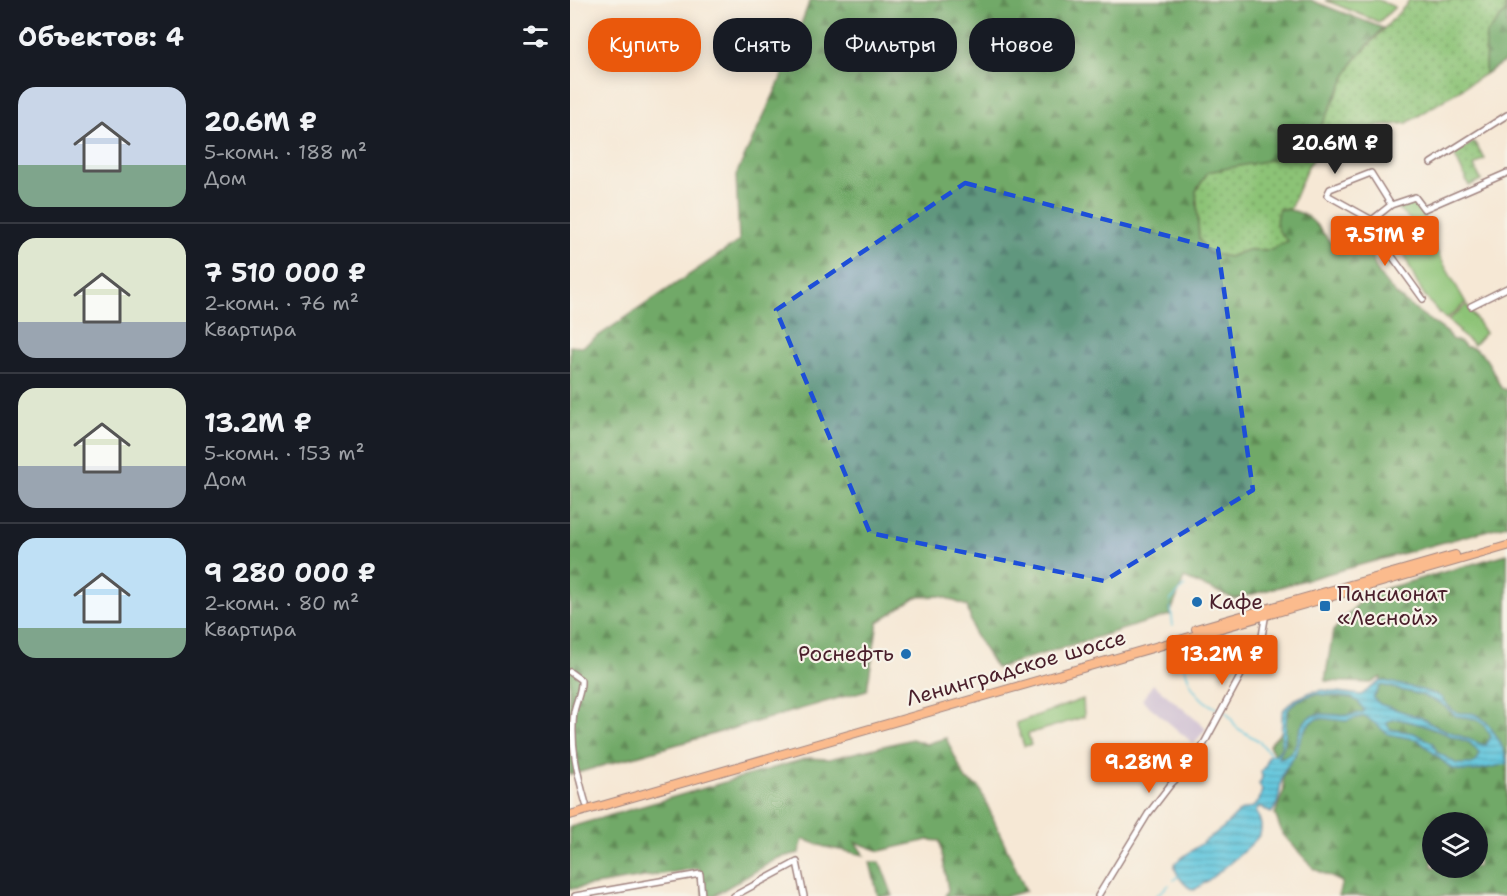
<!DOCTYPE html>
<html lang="ru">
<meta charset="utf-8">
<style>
body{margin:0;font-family:"Shantell Sans",sans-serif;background:#20242c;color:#f1f3f6;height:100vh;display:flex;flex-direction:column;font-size:22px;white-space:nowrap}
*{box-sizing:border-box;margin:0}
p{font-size:20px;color:#9ea1a6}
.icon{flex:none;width:33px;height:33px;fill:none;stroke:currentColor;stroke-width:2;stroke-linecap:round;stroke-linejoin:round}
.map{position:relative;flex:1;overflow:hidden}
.panel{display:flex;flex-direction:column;background:#171b24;width:570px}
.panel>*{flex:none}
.hud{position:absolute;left:18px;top:18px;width:570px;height:54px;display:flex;gap:12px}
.controls{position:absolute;left:852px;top:812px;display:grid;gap:12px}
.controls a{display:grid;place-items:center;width:66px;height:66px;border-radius:50%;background:#171b24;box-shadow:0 3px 15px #0003;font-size:30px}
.price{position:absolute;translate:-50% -51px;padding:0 14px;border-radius:6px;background:#ea580c;color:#fff;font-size:20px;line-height:39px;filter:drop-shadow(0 2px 3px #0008)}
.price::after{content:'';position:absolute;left:50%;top:36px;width:18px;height:14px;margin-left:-9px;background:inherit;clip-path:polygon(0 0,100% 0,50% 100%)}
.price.on{background:#222;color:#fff}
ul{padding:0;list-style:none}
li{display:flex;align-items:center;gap:18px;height:150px;padding:0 18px}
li+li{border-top:2px solid #363941}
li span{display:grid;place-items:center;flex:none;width:168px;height:120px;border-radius:18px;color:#555}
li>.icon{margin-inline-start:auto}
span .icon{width:72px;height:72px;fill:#fffc;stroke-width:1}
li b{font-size:26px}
h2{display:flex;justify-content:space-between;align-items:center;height:72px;padding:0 18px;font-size:26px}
.tag{padding:0 21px;border-radius:24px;background:#171b24;box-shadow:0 3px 15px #0003;font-size:21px;line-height:54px}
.tag.on{background:#ea580c;color:#fff}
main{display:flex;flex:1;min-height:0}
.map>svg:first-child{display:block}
</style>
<main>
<section class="panel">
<h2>Объектов: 4<svg class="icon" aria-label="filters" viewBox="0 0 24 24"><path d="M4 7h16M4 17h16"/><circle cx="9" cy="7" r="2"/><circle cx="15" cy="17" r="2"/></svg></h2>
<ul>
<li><span style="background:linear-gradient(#c9d6e8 65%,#7fa58c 0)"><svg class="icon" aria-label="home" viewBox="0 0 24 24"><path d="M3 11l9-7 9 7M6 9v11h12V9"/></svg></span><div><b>20.6M ₽</b><p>5-комн. · 188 m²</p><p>Дом</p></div></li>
<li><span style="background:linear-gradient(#dfe7d0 70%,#9aa5b1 0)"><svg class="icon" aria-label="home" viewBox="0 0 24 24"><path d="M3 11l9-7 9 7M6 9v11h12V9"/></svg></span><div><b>7 510 000 ₽</b><p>2-комн. · 76 m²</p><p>Квартира</p></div></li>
<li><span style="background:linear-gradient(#dfe7d0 65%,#9aa5b1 0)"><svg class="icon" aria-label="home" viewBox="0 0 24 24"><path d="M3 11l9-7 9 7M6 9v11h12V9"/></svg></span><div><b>13.2M ₽</b><p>5-комн. · 153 m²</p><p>Дом</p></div></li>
<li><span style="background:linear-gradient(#bfe0f5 75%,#7fa58c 0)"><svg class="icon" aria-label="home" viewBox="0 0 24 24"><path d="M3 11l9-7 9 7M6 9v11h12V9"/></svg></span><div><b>9 280 000 ₽</b><p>2-комн. · 80 m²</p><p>Квартира</p></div></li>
</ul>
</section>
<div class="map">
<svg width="937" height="896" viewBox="0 0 937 896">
<defs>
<pattern id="grass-dots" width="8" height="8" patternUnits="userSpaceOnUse" patternTransform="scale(1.5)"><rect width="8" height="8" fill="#8cc376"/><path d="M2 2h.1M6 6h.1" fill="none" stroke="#749e61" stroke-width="1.8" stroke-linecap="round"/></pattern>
<pattern id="forest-firs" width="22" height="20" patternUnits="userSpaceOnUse" patternTransform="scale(1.5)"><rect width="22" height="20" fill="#71a967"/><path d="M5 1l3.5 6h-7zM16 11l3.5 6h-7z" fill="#5f8955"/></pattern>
<pattern id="water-rules" width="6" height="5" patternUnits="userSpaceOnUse" patternTransform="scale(1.5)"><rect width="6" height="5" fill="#60c6dd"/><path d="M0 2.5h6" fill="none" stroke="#51a0b3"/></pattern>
</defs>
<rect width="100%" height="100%" fill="#f7f3e8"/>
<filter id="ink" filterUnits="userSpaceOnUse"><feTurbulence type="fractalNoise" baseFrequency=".0167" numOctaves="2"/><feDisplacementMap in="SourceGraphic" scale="12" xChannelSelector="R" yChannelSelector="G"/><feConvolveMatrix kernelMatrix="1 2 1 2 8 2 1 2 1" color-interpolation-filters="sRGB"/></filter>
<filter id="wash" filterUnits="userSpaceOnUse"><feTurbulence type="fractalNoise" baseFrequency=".008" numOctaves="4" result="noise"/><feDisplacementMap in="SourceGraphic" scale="24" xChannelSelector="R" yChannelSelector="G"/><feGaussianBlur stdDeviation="1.35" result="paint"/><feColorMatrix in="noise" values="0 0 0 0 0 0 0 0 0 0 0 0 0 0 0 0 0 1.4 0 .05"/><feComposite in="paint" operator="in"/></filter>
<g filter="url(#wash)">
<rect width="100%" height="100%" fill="#f6e8d5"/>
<!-- industrial -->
<path fill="#cebed2" d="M 583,684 L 636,728 L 624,744 L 572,700 Z"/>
<!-- grass -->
<path fill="url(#grass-dots)" stroke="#6b7150" stroke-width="1.5" d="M 839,0 L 934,0 L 936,11 L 916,35 L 915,74 L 837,123 L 803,127 L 780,140 L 765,151 L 744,158 L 738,166 L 720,209 L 709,209 L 719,241 L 700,250 L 677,250 L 659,257 L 638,253 L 629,239 L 626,191 L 638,171 L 705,159 L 721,144 L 744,140 L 784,61 L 836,5 Z
M 904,142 L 915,159 L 904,166 L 911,180 L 899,186 L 884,154 Z"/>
<!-- forest -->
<path fill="url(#forest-firs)" stroke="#5e6449" stroke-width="1.5" fill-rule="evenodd" d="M 240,0 L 740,0 L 813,28 L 784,61 L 744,140 L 721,144 L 706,159 L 638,172 L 626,191 L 629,239 L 638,253 L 659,257 L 677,250 L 700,250 L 718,241 C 707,232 703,223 709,209 C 741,209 747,227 766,249 L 783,230 L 808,231 C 805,240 801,248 803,258 C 808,289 854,315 878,333 L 881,339 L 890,342 L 896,347 C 914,345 924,374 931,388 L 937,390 L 937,525 L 665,599 L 614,578 L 600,615 L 426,668 L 404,633 L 397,606 L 371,596 L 346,597 L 308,622 L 297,690 L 0,775 L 0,346 L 12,347 L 169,241 L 166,175 L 209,83 Z
M 934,0 L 937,0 L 937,57 L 934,62 L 915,74 L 916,35 L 936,11 Z
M 937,554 L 937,896 L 768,896 L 772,882 L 744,869 L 712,833 L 705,814 L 714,790 L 713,777 L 717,765 L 725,755 L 706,758 L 699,745 C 703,740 711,734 714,727 C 717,720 715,712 721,706 C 740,685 779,698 803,698 L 811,685 L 811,677 L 801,683 L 755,681 L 763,631 L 797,594 ZM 862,822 L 908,822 L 908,867 L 862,867 Z
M 376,738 L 396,780 L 409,787 L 456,891 L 436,896 L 375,896 L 378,890 L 370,841 L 358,840 L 310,851 L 285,842 L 294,855 L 255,847 L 233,839 L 229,853 L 208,858 L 143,896 L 134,896 L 129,868 L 0,889 L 0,827 L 238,758 L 259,759 L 342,739 L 356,744 Z
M 300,862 L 310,862 L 323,896 L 308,896 Z"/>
<!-- garden -->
<path fill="#8cc376" stroke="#6b7150" stroke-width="1.5" d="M 755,0 L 808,0 L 825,7 L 809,22 Z
M 844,200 L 851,208 L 867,252 L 896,303 L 876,319 C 848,296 838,264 826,232 L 845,224 L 826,207 Z
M 897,305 L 915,333 L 904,345 L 889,333 L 890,331 L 878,320 Z
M 513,699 L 514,717 L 458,734 L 461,745 L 454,746 L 446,723 Z"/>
<!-- water -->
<path fill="url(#water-rules)" stroke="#557284" stroke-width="1.5" fill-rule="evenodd" d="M 810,681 C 819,681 862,692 869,696 C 875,700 879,710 886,712 C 892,714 899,712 905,714 C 919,719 937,750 937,764 L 904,771 L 890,771 L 881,768 L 848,740 L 818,734 L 795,716 L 776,721 L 749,718 C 730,726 732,741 724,757 C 719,765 715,766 712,777 C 709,790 711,803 701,813 L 690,806 L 686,811 C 689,818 693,826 690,834 C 684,845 636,883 624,890 C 615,887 603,872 605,863 L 654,827 L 670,811 L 683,807 L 689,801 L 692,790 L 689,784 L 692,778 L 691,771 L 696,765 L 698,756 L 707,753 L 711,748 L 712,714 L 714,709 L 724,700 L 741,692 L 753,690 L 791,695 ZM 811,685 L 851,695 L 870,703 L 886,716 L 906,719 L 913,724 L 921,736 L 916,745 L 911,744 L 863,725 L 852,718 L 810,704 L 803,698 ZM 745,694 L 782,698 L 788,702 L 794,710 L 792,713 C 787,713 783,715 779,715 C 765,717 748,709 737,719 C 723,731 732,756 708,758 C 709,752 714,748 715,741 C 718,712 711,704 745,694 ZM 828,719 L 852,725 L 900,743 L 910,754 L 906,762 L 901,764 L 887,764 L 867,752 L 863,743 L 844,733 L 820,729 L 817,724 L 818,721 Z"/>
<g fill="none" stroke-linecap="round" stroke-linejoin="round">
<!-- stream -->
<path stroke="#60c6dd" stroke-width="1.5" d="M 603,626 L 600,601 L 615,586
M 608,646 C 617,674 619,696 648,709
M 655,712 L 658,714 L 667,728 L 689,741 L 701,755
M 604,880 L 609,875
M 586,896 L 599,885"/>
</g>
</g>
<g filter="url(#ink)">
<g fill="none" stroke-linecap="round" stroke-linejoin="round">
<defs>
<path id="minor" d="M 861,163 L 937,115
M 821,205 L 802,220 L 757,195 L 760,189 L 801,173 L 821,205 L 845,197 L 854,209 L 937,173
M 802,220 L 823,232 L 819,252 L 853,299
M 901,306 L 937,288
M 0,672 L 11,680 C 12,691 6,701 4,712 C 0,744 7,773 16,804
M 5,896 L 130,874 L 132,896
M 164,896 L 227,862 L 234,896
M 528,896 L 578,814 L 601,784 L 624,762 L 692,636 L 696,613"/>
<path id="highway" d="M 626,629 L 885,555
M 0,815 L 937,546"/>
</defs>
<!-- minor casing -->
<use href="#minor" stroke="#a08480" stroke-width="8"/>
<!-- highway casing -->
<use href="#highway" stroke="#a08480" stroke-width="10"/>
<!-- minor -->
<use href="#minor" stroke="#fff" stroke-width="5"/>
<!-- highway -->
<use href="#highway" stroke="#fbbb8d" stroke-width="8"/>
</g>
</g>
<!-- marked area -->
<path fill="#1d4ed8" fill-opacity="0.2" stroke="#1d4ed8" stroke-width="4.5" stroke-dasharray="12 8" stroke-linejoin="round" d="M 395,183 L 648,249 L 683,490 L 534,581 L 300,533 L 206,310 Z"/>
<!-- markers -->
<g fill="#1f6fb2" stroke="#f7f3e8" stroke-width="2">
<circle cx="627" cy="602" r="6"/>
<rect x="749" y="600" width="12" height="12" rx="3"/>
<circle cx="336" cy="654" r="6"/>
</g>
<g text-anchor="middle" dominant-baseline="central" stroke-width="4.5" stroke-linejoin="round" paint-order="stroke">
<!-- poi labels -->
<g font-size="21" fill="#4a1f2b" stroke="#f7f3e8" text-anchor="start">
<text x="767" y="594">Пансионат<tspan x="767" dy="24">«Лесной»</tspan></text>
<text x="639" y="602">Кафе</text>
<text x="324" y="654" text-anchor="end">Роснефть</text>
</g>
<!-- street labels -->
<g font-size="21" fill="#4a1f2b" stroke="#f7f3e8">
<text transform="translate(446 668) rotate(-16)">Ленинградское шоссе</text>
</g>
</g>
</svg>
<div class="controls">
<a><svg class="icon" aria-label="layers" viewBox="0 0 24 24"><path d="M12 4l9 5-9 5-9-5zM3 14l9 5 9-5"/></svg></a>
</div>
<b class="price on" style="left:765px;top:175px">20.6M ₽</b>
<b class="price" style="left:815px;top:267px">7.51M ₽</b>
<b class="price" style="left:652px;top:686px">13.2M ₽</b>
<b class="price" style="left:579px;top:794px">9.28M ₽</b>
<div class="hud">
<a class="tag on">Купить</a>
<a class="tag">Снять</a>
<a class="tag">Фильтры</a>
<a class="tag">Новое</a>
</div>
</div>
</main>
